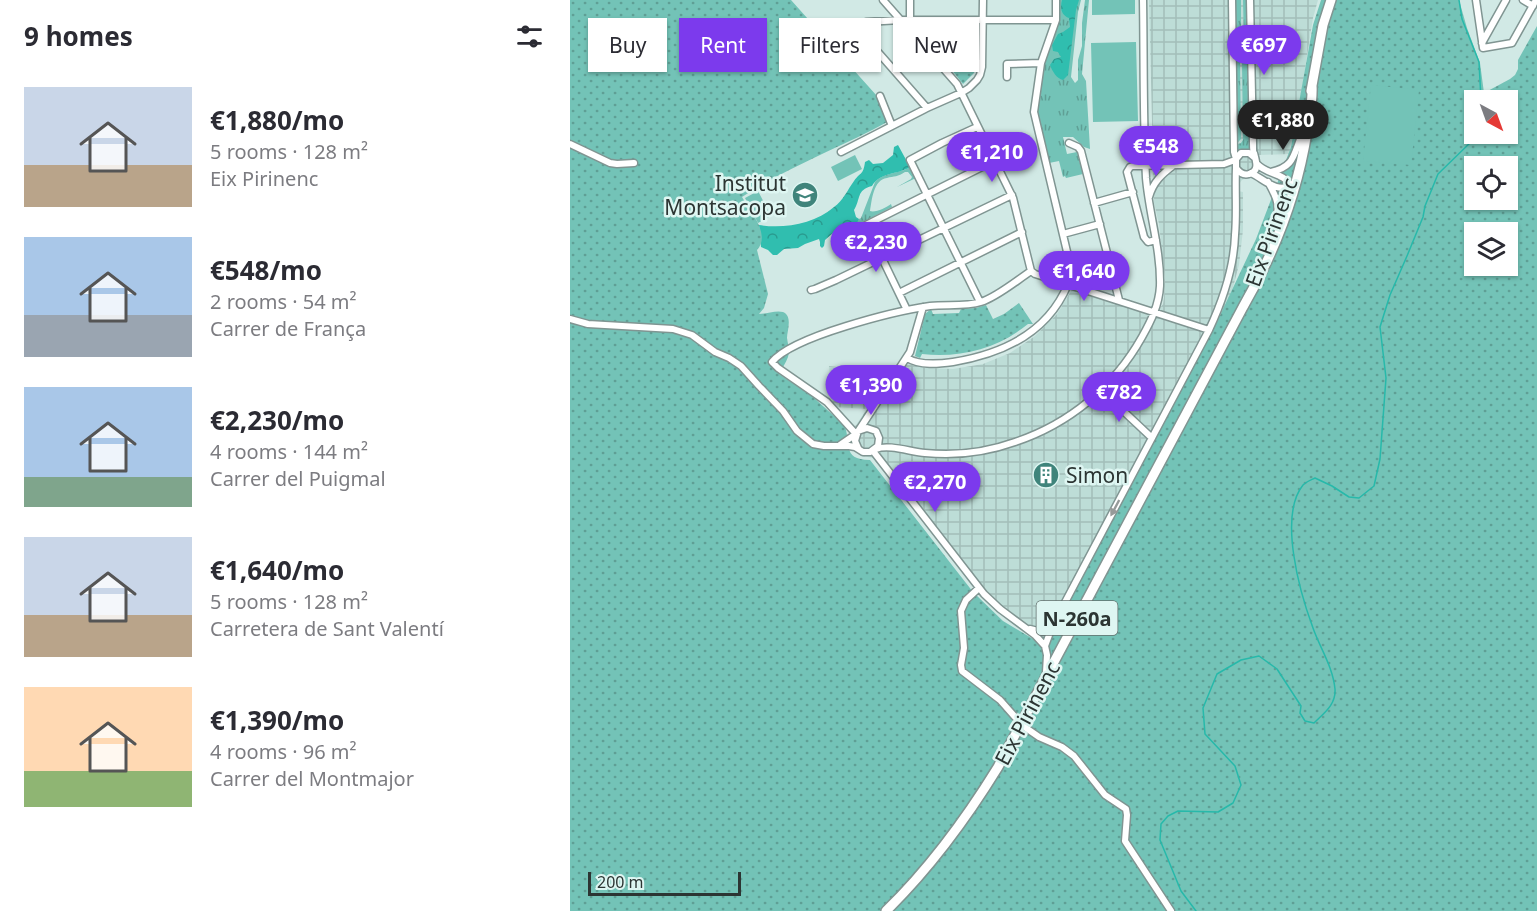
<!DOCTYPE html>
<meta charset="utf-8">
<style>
body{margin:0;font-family:"Noto Sans",sans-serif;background:#f2f2f3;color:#2b2b33;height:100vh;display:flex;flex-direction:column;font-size:22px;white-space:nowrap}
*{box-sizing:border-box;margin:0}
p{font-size:20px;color:#7c7c81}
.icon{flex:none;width:33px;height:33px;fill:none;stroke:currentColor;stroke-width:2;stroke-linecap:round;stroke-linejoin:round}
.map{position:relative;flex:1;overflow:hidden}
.sheet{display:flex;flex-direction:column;background:#fff;width:570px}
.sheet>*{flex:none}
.hud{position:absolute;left:18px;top:18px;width:570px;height:54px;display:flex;gap:12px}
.needle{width:39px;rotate:139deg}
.controls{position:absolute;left:894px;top:90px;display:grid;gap:12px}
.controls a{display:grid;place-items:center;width:54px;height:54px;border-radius:0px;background:#fff;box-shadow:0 2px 4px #0004;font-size:30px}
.scale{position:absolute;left:18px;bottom:15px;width:153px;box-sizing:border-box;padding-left:6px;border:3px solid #2c3533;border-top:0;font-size:16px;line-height:21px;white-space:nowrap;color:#2c3533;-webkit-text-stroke:4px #def6f2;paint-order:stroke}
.price{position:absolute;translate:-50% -51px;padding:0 14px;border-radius:21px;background:#7c3aed;color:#fff;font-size:20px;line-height:39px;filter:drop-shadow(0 2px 3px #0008)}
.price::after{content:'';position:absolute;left:50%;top:36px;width:18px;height:14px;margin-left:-9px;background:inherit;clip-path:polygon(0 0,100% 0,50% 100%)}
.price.active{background:#222;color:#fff}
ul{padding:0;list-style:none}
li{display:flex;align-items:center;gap:18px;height:150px;padding:0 24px}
li span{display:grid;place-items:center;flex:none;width:168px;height:120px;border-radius:0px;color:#555}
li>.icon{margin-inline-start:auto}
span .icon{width:72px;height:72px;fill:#fffc;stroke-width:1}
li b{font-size:26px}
h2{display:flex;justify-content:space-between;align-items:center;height:72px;padding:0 24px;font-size:26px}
.pill{padding:0 21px;border-radius:0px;background:#fff;box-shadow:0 2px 4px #0004;font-size:21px;line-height:54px}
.pill.active{background:#7c3aed;color:#fff}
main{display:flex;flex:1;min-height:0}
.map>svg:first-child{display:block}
</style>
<main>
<section class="sheet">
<h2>9 homes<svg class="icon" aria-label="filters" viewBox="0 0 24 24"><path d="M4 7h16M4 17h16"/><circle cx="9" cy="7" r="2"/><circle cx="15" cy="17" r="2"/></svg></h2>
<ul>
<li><span style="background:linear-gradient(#c9d6e8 65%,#b9a48a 0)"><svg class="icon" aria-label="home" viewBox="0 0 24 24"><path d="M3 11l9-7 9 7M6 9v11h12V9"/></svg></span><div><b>€1,880/mo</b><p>5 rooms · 128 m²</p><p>Eix Pirinenc</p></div></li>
<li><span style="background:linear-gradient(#a9c7e8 65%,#9aa5b1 0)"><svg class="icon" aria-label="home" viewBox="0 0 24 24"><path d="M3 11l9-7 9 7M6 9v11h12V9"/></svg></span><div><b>€548/mo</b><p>2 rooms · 54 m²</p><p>Carrer de França</p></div></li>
<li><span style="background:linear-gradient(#a9c7e8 75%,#7fa58c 0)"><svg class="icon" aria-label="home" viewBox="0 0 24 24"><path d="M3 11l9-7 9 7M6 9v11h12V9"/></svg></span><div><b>€2,230/mo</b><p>4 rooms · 144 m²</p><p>Carrer del Puigmal</p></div></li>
<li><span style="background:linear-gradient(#c9d6e8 65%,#b9a48a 0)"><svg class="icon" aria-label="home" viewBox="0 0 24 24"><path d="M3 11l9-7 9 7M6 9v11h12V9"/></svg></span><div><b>€1,640/mo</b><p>5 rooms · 128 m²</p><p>Carretera de Sant Valentí</p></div></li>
<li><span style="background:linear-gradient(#ffd9b3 70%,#8fb573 0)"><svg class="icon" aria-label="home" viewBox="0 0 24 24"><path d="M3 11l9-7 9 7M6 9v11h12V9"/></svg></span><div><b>€1,390/mo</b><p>4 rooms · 96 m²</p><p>Carrer del Montmajor</p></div></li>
</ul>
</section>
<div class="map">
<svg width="967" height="911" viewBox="0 0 967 911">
<defs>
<pattern id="industrial-grid" width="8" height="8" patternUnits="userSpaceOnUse" patternTransform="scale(1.5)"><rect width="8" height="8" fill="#bdddd7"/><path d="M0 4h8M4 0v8" fill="none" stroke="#a3beb9"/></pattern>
<pattern id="grass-tufts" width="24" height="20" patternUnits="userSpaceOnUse" patternTransform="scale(1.5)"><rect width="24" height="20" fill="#73c3b7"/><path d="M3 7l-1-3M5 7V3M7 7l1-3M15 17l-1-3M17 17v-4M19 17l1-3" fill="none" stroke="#5f9f95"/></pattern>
<pattern id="forest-crowns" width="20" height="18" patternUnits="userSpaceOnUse" patternTransform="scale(1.5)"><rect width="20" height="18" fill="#30beaf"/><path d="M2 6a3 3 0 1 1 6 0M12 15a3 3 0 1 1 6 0" fill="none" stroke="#299b8f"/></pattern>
<pattern id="park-dots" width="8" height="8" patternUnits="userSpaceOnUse" patternTransform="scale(1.5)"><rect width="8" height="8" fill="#73c3b7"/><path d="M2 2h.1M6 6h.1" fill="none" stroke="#5f9f95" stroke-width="1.8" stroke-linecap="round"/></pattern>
</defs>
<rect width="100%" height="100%" fill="#d1e9e5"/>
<!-- industrial -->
<path fill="url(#industrial-grid)" d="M 579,0 L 748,0 L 743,18 L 727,121 L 719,154 L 689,155 L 687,180 L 678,177 L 672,180 L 669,184 L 668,191 L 673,192 L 673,230 L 669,265 L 662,291 L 630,365 L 625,363 L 523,553 L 478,642 L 464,637 L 429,612 L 420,603 L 387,565 L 303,458 L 292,456 L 279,447 L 277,438 L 297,409 L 263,407 L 259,366 L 329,374 L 337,364 L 356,368 L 383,369 L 413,364 L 440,353 L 465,336 L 487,314 L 504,286 L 587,311 L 590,308 L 593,304 L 594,297 L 595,278 L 589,224 L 584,203 Z"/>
<!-- grass -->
<path fill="url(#grass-tufts)" d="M 489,0 L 511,0 L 508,12 L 501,77 L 505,83 L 508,80 L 508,60 L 512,46 L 512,23 L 515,0 L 519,0 L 512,74 L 516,81 L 520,149 L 514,147 L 503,137 L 493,137 L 497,154 L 507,152 L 513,174 L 496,178 L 495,176 L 493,177 L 489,161 L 479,163 L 467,113 L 474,65 L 488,21 Z
M 665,0 L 671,0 L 671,41 L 670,63 L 671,139 L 668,142 Z
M 673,0 L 677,0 L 680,150 L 673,150 L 668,152 L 668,144 L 671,143 L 673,140 L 672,62 L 674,43 Z
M 340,167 L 346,178 L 327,187 L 341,179 L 342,177 L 338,172 L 335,172 C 328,177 324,176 317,178 C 303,180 302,200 300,211 C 305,213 316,208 321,204 L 322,207 L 285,226 L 287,220 L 291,218 L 305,182 C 314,172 329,174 340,167 Z"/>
<!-- forest -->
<path fill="url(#forest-crowns)" d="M 492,0 L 509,0 L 506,10 L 498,75 L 493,80 C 487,79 482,71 480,65 L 484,59 L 491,57 L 488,52 L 483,51 L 482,45 L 488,34 L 493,32 L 500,27 L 499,18 C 491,15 490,8 492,0 Z
M 328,145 L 340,167 C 327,175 310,172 302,186 C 286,190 291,199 284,210 L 286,217 L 289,219 L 285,226 L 290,236 L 288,241 L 282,239 L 277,235 L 263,233 L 255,240 L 254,246 L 252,248 L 250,246 L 250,242 L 249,239 L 235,244 L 228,248 L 214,249 L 207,255 L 203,255 L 198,250 L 191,247 L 189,225 C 214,229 244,224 264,207 C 273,201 278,189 284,181 C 291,171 293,176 295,162 L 299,160 L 303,164 L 313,163 L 323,155 L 324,147 Z"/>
<!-- park -->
<path fill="url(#park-dots)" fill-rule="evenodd" d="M 0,0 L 221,0 L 307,96 L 319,121 C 270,148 219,166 172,197 C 181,212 201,235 187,250 L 198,294 L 194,308 L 189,314 C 196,314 206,310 213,312 C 223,316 217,331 217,338 C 218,345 220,350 218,357 C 216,363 212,368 209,374 L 243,397 L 274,425 C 282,440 270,460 300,460 L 403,592 L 433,621 L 475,646 L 645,326 L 686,239 L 721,147 L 743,25 L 751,0 L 889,0 L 897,28 L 910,63 L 914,93 L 940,79 L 945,75 L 948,69 L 948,60 L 967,26 L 967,911 L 0,911 ZM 904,100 L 938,100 L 938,134 L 904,134 ZM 904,166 L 938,166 L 938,200 L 904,200 ZM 904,232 L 938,232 L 938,266 L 904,266 Z
M 381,66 L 406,66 L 404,73 L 393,84 L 380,68 Z
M 449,303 L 463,324 L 458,324 C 427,349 391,358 352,354 L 350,358 L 345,356 L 355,314 L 361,309 L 363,314 L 389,313 L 391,309 L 406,308 L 416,305 L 423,319 L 434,314 Z"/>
<!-- pitch -->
<path fill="#73c3b7" d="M 522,0 L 565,0 L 565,14 L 522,15 Z
M 566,42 L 568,121 L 523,122 L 521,43 Z
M 801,85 L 849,90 L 841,165 L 793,161 Z
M 285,155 L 292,169 L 268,181 L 261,167 Z
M 188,191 L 201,216 L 188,223 L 175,198 Z"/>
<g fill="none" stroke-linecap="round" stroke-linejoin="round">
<!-- stream -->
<path stroke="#27b9aa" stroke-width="1.5" d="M 889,0 L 892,19 L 909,62 L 911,100
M 626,911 L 611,891 L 590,840 L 591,824 L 598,816 L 608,811 L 648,812 L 663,803 L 671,785 L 665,766 L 635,734 L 633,708 L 647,674 L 671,660 L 689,656 L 707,669 L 731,706 L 730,713 L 735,721 L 744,723 C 754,713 766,705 765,689 C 763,667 750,648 743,628 C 730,593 708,516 733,485 C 736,482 741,480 745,478 L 762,486 L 779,497 L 789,498 L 804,486 L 810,459 L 816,378 L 810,327 L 820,295 L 837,256 L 853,217 L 855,206 L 868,174 L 904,139 L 905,134"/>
<defs>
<path id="street" d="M 313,0 L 387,84 L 443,198 L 461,271
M 340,0 L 340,21
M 486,0 L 486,20 L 471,63 L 464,112 L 503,277 L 504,286
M 662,0 L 664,152 L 666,159
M 680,0 L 683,143 C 683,145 683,152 684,153 C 686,161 690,171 679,174 C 673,176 669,172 666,168 L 666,159 L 671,153 L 679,153 L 685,158
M 906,0 L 913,48 L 942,43 L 966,0
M 953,0 L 963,6
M 912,43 L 936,0
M 371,64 L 412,63
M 437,77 L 437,64 L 471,63
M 310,96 L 322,126
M 357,108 L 300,43 L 297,35 L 296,22 L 331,20 L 486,20
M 407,127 L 372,143 L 340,160 L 410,302
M 499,143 L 508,147 L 511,151 L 549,300
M 0,144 L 40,163 L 47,164 L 64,163
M 271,152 L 357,108 L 391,93 L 399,88 L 407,80 L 410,75 L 412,67 L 413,0
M 687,164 C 696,174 713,173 721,185
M 701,172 C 724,167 723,156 731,137
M 681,173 C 694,179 707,194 721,185
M 698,182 C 709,201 709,205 706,226
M 579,197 C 583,182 592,174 604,165
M 524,203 L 563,192
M 493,234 L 530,224
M 586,240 L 578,242 L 574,237 L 557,172 L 560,167 L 563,166 L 654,164 L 665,160
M 461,271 L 465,274 L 639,330
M 241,290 L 245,289 L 266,280 L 442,195
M 329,293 L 452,232
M 337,310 L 296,225 L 424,161
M 0,319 L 18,324 L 103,329 L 122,335 L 145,352 L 159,358 L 171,366 L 189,386 L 213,411 L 227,431 L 243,444 L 254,446 L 279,446 L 285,447 L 293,452 L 300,452 L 308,446 L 309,438 L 306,431 L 297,428 L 288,431 L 285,441 L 288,448
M 337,358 C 350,366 369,364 383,362 C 432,354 478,333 498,284
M 532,391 L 582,438
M 289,430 L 340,352 L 353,307
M 270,445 L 286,434 L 257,402 L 208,368 L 202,362 C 223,336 326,311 360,306 C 376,304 395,307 411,302 C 427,297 446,281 461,271
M 306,449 C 319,444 341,452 355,453 C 385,456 417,452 445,442 C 499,424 544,387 572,337 C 581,321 589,305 590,286 C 591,250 579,214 576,178 C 573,119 574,59 573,0
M 303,451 L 414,594 L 430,609 L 465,635 L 475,646
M 409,588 L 396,600 L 391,611 L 394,648 L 391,665 L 392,671 L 430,700 L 445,717
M 460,629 L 472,632 L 481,626
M 476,672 L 477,655 L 475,646 L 482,627 L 639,330 C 653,300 664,268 665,235 C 667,213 665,191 666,168
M 456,728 L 469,737 L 492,747 L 504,756 L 535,795 L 556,809 L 557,815 L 555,841 L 601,911"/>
<path id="primary" d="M 741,91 L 753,25 L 761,0
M 316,911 C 360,868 396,819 428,767 L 673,307 C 705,252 727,195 737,132 C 739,117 743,101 742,86"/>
</defs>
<!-- street casing -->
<use href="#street" stroke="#809592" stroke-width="9"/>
<!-- primary casing -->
<use href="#primary" stroke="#809592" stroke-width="12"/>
<!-- street -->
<use href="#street" stroke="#fff" stroke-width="6"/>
<!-- primary -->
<use href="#primary" stroke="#fff" stroke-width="9"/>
</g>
<!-- one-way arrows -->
<defs><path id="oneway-solid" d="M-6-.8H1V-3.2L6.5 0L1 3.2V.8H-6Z" transform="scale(1.5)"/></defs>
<use fill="#969a99" href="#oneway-solid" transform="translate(545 508) rotate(118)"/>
<!-- icons -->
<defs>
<symbol id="school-disc" viewBox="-11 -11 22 22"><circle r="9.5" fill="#3f847b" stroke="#def6f2"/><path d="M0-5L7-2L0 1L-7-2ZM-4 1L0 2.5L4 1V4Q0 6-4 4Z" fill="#fff"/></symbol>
<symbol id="building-disc" viewBox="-11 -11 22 22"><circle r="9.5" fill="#3f847b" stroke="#def6f2"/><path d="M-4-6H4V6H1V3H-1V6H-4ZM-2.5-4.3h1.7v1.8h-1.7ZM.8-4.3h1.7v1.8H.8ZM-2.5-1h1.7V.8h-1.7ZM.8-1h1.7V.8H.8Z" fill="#fff"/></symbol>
</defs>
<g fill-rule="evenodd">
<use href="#school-disc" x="220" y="180" width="30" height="30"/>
<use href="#building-disc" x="461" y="460" width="30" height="30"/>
</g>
<g text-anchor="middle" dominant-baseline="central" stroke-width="5" stroke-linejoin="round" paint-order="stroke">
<!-- shield labels -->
<rect fill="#def6f2" stroke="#616f6c" stroke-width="1.5" x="466.5" y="601" width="81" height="34" rx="4.5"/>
<g font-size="20" font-weight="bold" fill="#2c3533">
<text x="507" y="618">N-260a</text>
</g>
<!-- poi labels -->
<g font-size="21" fill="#2c3533" stroke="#def6f2" text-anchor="end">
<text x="216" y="183">Institut<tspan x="216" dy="24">Montsacopa</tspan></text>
<text x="496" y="475" text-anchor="start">Simon</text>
</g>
<!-- street labels -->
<g font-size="21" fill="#2c3533" stroke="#def6f2">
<text transform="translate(701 232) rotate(-70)">Eix Pirinenc</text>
<text transform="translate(457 713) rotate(-62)">Eix Pirinenc</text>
</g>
</g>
</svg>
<div class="controls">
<a><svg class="needle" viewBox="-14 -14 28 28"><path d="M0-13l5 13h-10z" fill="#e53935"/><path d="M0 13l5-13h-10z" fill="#7c7c81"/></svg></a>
<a><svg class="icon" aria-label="locate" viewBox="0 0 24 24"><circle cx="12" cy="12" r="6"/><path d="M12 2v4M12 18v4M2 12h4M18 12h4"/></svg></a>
<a><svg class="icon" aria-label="layers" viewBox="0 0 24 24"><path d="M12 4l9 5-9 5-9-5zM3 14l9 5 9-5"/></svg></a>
</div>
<div class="scale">200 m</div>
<b class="price" style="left:694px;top:76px">€697</b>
<b class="price active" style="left:713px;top:151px">€1,880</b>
<b class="price" style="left:586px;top:177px">€548</b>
<b class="price" style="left:422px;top:183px">€1,210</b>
<b class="price" style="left:306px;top:273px">€2,230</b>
<b class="price" style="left:514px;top:302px">€1,640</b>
<b class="price" style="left:301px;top:416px">€1,390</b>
<b class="price" style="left:549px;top:423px">€782</b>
<b class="price" style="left:365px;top:513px">€2,270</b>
<div class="hud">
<a class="pill">Buy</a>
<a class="pill active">Rent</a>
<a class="pill">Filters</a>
<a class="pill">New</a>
</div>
</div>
</main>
